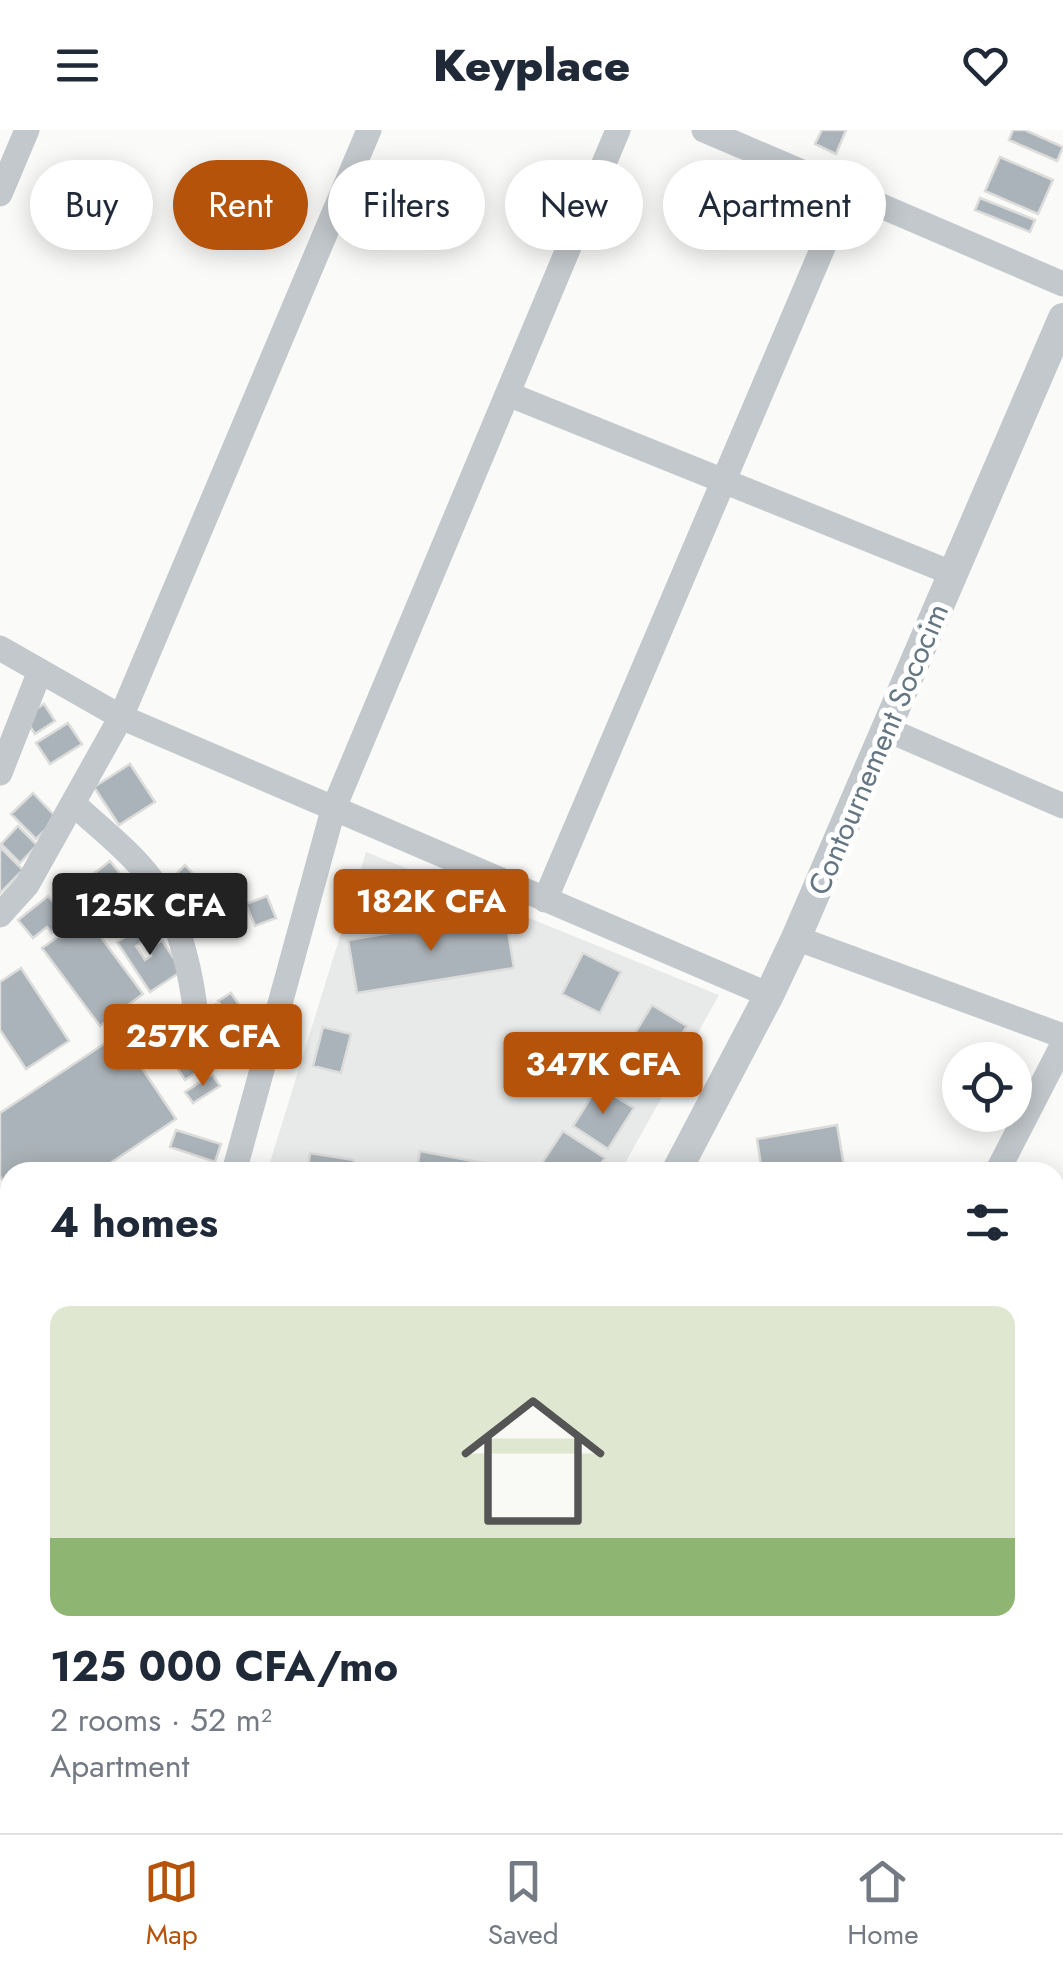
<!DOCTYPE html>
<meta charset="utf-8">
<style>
body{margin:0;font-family:Jost,sans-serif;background:#f6f6f7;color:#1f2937;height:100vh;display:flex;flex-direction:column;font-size:38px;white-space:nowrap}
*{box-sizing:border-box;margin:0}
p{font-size:32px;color:#747a83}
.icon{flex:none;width:55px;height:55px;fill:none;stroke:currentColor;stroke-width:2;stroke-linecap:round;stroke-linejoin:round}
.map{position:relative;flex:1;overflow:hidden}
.sheet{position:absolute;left:0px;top:1032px;width:1065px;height:672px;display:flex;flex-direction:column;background:#fff;border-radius:30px 30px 0 0;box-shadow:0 5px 25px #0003}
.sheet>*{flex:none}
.guide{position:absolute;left:30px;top:30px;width:1005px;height:90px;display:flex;gap:20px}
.tools{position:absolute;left:942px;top:912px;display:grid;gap:20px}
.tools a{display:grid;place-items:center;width:90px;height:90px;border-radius:50%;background:#fff;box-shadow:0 5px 25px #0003;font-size:50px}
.price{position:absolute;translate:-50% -85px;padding:0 22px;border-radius:10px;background:#b45309;color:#fff;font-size:32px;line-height:65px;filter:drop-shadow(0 2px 5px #0008)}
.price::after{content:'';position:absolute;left:50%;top:60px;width:30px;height:22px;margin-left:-15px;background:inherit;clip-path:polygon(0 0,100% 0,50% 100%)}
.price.active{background:#222;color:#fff}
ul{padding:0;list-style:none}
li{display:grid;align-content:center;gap:20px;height:530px;padding:0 50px}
li span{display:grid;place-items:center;height:310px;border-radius:20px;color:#555}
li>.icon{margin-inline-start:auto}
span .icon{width:180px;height:180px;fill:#fffc;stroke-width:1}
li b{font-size:42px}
h2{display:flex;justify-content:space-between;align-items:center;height:120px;padding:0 50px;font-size:42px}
.chip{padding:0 35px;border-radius:45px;background:#fff;box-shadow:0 5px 25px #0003;font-size:35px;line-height:90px}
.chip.active{background:#b45309;color:#fff}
header{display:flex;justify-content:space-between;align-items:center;height:130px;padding:0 50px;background:#fff;font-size:45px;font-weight:800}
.menu{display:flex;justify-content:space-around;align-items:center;height:140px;border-top:2px solid #e0e1e3;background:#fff;font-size:28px;color:#747a83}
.menu a{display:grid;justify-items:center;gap:5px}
.menu .active{color:#b45309}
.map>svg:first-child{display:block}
</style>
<header><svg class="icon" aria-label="menu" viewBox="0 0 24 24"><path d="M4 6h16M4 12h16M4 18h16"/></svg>Keyplace<svg class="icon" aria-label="heart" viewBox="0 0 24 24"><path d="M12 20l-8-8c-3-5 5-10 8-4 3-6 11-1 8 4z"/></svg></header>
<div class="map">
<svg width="1063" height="1703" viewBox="0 0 1063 1703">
<rect width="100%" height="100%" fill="#fafaf8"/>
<!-- built -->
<path fill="#e8e9e9" d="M 366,722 L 719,865 L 620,1042 L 267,1042 Z"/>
<!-- building -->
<path fill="#aab3b9" stroke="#dcdcda" stroke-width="2.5" d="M 822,0 L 846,0 L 836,24 L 815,14 Z
M 1013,0 L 1025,0 L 1063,17 L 1057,31 L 1009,10 Z
M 1000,27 L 1053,50 L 1038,84 L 985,61 Z
M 980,68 L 1035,90 L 1030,102 L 975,80 Z
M 44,574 L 55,591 L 35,604 L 24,587 Z
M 68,593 L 82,614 L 50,634 L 36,613 Z
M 130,634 L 155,672 L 119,695 L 94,657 Z
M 33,663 L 57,688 L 36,709 L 11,684 Z
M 18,696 L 37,715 L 20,733 L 1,714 Z
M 0,717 L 23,740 L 0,763 Z
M 110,731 L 125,750 L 98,770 L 83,752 Z
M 185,735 L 197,748 L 186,758 L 174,746 Z
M 133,749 L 141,758 L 129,767 L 144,785 L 116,807 L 94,779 Z
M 48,766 L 68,790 L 52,803 L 47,797 L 33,808 L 18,790 Z
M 267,766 L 276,788 L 255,796 L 246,774 Z
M 196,767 L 203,795 L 187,799 L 180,771 Z
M 505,784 L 514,838 L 357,863 L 348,810 Z
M 86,787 L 143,864 L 100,896 L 42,818 Z
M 150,791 L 157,802 L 136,816 L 145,830 L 151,826 L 147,820 L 162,810 L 182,841 L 150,862 L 117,812 Z
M 583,823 L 621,842 L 600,883 L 562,864 Z
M 21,838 L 69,911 L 26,939 L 0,900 L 0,852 Z
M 231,863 L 250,891 L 237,900 L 218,871 Z
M 216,874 L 234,904 L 221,912 L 203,882 Z
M 652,875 L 687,896 L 649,958 L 614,938 Z
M 323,897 L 351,904 L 341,943 L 313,936 Z
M 119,904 L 176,989 L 97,1042 L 10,1042 L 10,1061 L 0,1046 L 0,983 Z
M 195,927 L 203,938 L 185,950 L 178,939 Z
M 212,944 L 220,956 L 193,973 L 185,962 Z
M 598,956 L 634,978 L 608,1019 L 573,996 Z
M 837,995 L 845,1042 L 762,1042 L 757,1009 Z
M 176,1000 L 221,1014 L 215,1032 L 170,1017 Z
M 563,1001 L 605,1028 L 595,1042 L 536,1042 Z
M 420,1021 L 516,1039 L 515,1042 L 416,1042 Z
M 310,1023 L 354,1030 L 353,1042 L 307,1042 Z
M 594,1695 L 661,1695 L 645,1703 L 601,1703 Z"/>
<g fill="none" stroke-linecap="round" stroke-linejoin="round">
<!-- minor -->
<path stroke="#c3c8cc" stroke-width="25" d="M 704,0 L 1063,154
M 0,64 L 27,0
M 508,264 L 954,444
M 0,518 L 121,587 L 769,865
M 886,599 L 1063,676
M 0,643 L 40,541
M 73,673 C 98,697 130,721 151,749 C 182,788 194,857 198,905
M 545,770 L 847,61
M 0,785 L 27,755 L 121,587 L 369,0
M 796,808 L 1063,906
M 234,1042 L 333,680 L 618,0
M 997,1042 L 1063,914
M 0,1177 L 10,1170
M 0,1194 L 10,1200
M 1055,1263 L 1063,1268
M 1055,1310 L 1063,1296
M 0,1421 L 10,1426
M 0,1630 L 10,1636
M 1055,1652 L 1063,1639
M 1055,1681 L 1063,1686
M 114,1695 L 128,1703
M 540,1703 L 545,1695
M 758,1703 L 762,1695
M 952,1703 L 957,1695"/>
<!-- tertiary -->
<path stroke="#c3c8cc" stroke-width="30" d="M 676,1042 L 769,865 L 796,808 L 1063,188
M 305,1703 L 310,1695"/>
</g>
<g text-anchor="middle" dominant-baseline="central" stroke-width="10" stroke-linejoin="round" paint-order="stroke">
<!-- street labels -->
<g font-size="30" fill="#657683" stroke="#fff">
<text transform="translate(878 619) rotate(-67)">Contournement Sococim</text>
</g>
</g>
</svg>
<div class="tools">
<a><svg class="icon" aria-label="locate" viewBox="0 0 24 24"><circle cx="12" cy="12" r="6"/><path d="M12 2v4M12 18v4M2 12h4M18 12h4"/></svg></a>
</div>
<b class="price" style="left:431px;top:824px">182K CFA</b>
<b class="price active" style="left:150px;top:828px">125K CFA</b>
<b class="price" style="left:203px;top:959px">257K CFA</b>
<b class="price" style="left:603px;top:987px">347K CFA</b>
<div class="guide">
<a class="chip">Buy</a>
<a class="chip active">Rent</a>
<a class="chip">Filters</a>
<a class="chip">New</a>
<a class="chip">Apartment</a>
</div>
<section class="sheet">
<h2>4 homes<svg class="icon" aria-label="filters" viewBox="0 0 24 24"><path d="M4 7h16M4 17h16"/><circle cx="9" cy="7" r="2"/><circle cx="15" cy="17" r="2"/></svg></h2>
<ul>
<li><span style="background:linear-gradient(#dfe7d0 75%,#8fb573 0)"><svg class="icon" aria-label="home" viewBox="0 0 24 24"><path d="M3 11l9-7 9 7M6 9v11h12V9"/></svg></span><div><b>125 000 CFA/mo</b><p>2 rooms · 52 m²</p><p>Apartment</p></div></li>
</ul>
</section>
</div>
<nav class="menu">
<a class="active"><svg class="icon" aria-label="map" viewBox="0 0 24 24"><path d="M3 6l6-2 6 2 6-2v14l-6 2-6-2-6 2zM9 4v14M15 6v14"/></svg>Map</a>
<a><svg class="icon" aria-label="saved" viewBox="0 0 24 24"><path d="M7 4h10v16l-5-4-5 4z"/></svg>Saved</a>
<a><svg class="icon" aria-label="home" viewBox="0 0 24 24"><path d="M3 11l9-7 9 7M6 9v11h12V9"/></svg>Home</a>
</nav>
